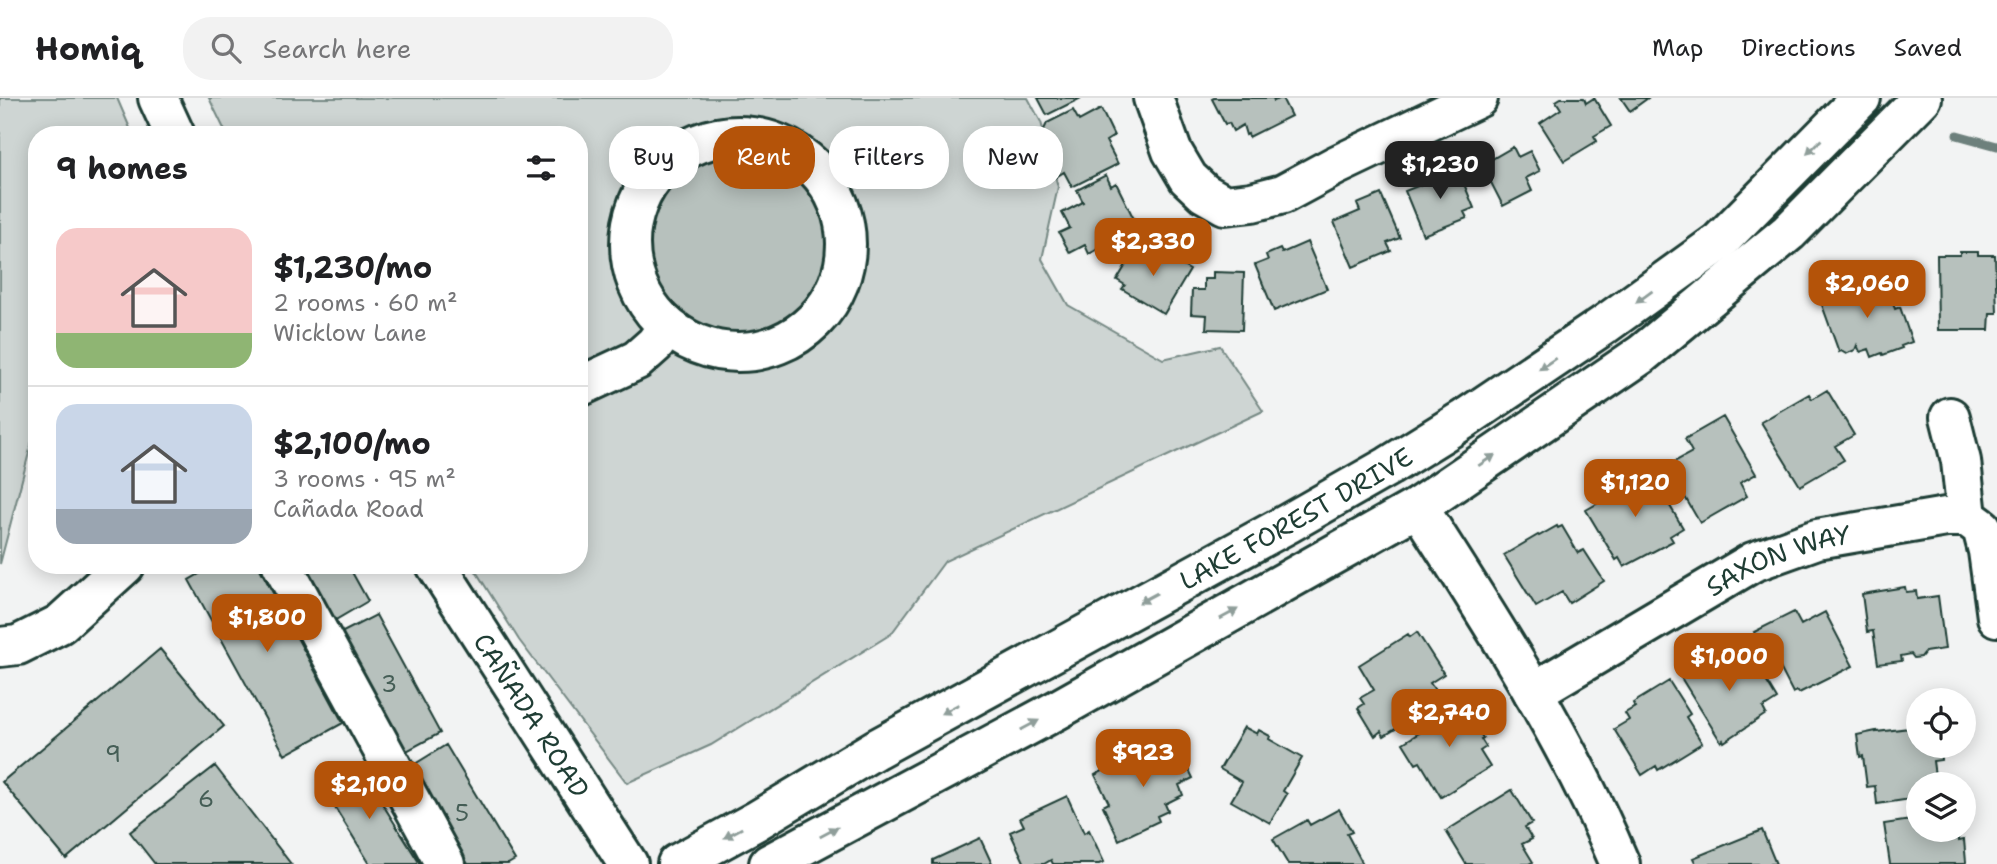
<!DOCTYPE html>
<meta charset="utf-8">
<style>
body{margin:0;font-family:"Shantell Sans",sans-serif;background:#f2f2f2;color:#202124;height:100vh;display:flex;flex-direction:column;font-size:26px;white-space:nowrap}
*{box-sizing:border-box;margin:0}
p{font-size:23px;color:#757577}
.icon{flex:none;width:38px;height:38px;fill:none;stroke:currentColor;stroke-width:2;stroke-linecap:round;stroke-linejoin:round}
.map{position:relative;flex:1;overflow:hidden}
.side{position:absolute;left:28px;top:28px;width:560px;height:448px;display:flex;flex-direction:column;background:#fff;border-radius:28px;box-shadow:0 4px 18px #0003}
.side>*{flex:none}
.guide{position:absolute;left:609px;top:28px;width:665px;height:63px;display:flex;gap:14px}
.tools{position:absolute;left:1906px;top:590px;display:grid;gap:14px}
.tools a{display:grid;place-items:center;width:70px;height:70px;border-radius:50%;background:#fff;box-shadow:0 4px 18px #0003;font-size:35px}
.price{position:absolute;translate:-50% -60px;padding:0 16px;border-radius:14px;background:#b45309;color:#fff;font-size:23px;line-height:46px;filter:drop-shadow(0 2px 4px #0008)}
.price::after{content:'';position:absolute;left:50%;top:42px;width:21px;height:16px;margin-left:-10px;background:inherit;clip-path:polygon(0 0,100% 0,50% 100%)}
.price.current{background:#222;color:#fff}
ul{padding:0;list-style:none}
li{display:flex;align-items:center;gap:21px;height:175px;padding:0 28px}
li+li{border-top:2px solid #e0e0e0}
li span{display:grid;place-items:center;flex:none;width:196px;height:140px;border-radius:21px;color:#555}
li>.icon{margin-inline-start:auto}
span .icon{width:84px;height:84px;fill:#fffc;stroke-width:1}
li b{font-size:30px}
h2{display:flex;justify-content:space-between;align-items:center;height:84px;padding:0 28px;font-size:30px}
.chip{padding:0 24px;border-radius:28px;background:#fff;box-shadow:0 4px 18px #0003;font-size:24px;line-height:63px}
.chip.current{background:#b45309;color:#fff}
header{display:flex;align-items:center;gap:42px;box-sizing:border-box;height:98px;padding:0 35px;background:#fff;border-bottom:2px solid #e0e0e0}
header strong{font-size:33px}
nav{display:flex;gap:38px;margin-inline-start:auto;font-size:24px}
.search{width:490px;height:63px;background:#f2f2f2;display:flex;align-items:center;gap:18px;box-sizing:border-box;padding:0 24px;border-radius:28px;color:#757577;font-size:26px}
.map>svg:first-child{display:block}
</style>
<header>
<strong>Homiq</strong>
<div class="search"><svg class="icon" aria-label="search" viewBox="0 0 24 24"><circle cx="10" cy="10" r="6"/><path d="M15 15l6 6"/></svg>Search here</div>
<nav><a>Map</a><a>Directions</a><a>Saved</a></nav>
</header>
<div class="map">
<svg width="1997" height="766" viewBox="0 0 1997 766">
<rect width="100%" height="100%" fill="#f2f3f3"/>
<filter id="ink" filterUnits="userSpaceOnUse"><feTurbulence type="fractalNoise" baseFrequency=".0143" numOctaves="2"/><feDisplacementMap in="SourceGraphic" scale="14" xChannelSelector="R" yChannelSelector="G"/><feConvolveMatrix kernelMatrix="1 2 1 2 8 2 1 2 1" color-interpolation-filters="sRGB"/></filter>
<g filter="url(#ink)">
<!-- green -->
<path fill="#ced5d3" stroke="#768984" stroke-width="2" d="M 0,0 L 117,0 L 133,37 L 37,37 L 37,324 L 0,466 Z
M 209,0 L 1028,0 L 1041,24 L 1058,89 L 1042,161 L 1068,207 L 1163,261 L 1220,248 L 1263,313 L 945,463 L 891,536 L 711,647 L 627,685 L 519,542 L 472,467 L 579,467 L 579,37 L 227,37 Z"/>
<g fill="none" stroke-linecap="round" stroke-linejoin="round">
<!-- stream -->
<path stroke="#6d807b" stroke-width="9" d="M 1957,37 L 1997,48"/>
</g>
<!-- building -->
<path fill="#b7c1bd" stroke="#1f3d34" stroke-width="2" d="M 1038,0 L 1081,0 L 1047,17 Z
M 1214,0 L 1273,0 L 1274,3 L 1282,0 L 1291,18 L 1249,39 L 1248,36 L 1246,37 L 1243,27 L 1233,33 L 1229,25 L 1225,26 L 1212,1 Z
M 1561,0 L 1584,0 L 1586,5 L 1594,0 L 1611,28 L 1594,38 L 1597,43 L 1564,63 L 1540,25 L 1561,11 L 1556,3 Z
M 1621,0 L 1648,0 L 1630,13 Z
M 1101,11 L 1114,38 L 1106,43 L 1118,66 L 1072,89 L 1064,74 L 1056,79 L 1047,54 L 1050,52 L 1042,36 L 1047,25 L 1073,12 L 1079,23 Z
M 1513,49 L 1518,59 L 1530,53 L 1540,73 L 1526,80 L 1532,93 L 1503,108 L 1482,67 Z
M642 146a95 95 0 1 1 190 0a95 95 0 1 1-190 0Z
M 1445,69 L 1447,73 L 1457,69 L 1474,110 L 1464,114 L 1467,120 L 1423,137 L 1405,93 L 1433,82 L 1430,75 Z
M 1106,77 L 1111,88 L 1116,85 L 1139,131 L 1089,156 L 1085,147 L 1070,155 L 1059,135 L 1070,130 L 1062,115 L 1083,104 L 1077,92 Z
M 1381,96 L 1400,140 L 1387,145 L 1391,153 L 1353,169 L 1334,124 L 1360,113 L 1357,106 Z
M 1152,144 L 1168,153 L 1165,158 L 1190,172 L 1164,216 L 1122,191 L 1125,187 L 1117,182 L 1133,155 L 1143,160 Z
M 1307,144 L 1327,191 L 1274,213 L 1255,167 L 1268,162 L 1266,157 L 1280,151 L 1282,155 Z
M 1960,154 L 1978,154 L 1978,157 L 1995,157 L 1997,215 L 1990,215 L 1989,232 L 1938,232 L 1937,157 L 1960,157 Z
M 1213,174 L 1244,175 L 1242,232 L 1206,231 L 1207,217 L 1191,216 L 1192,192 L 1204,192 L 1204,181 L 1213,181 Z
M 1883,179 L 1895,211 L 1900,209 L 1912,244 L 1901,248 L 1902,250 L 1883,257 L 1882,255 L 1872,259 L 1869,251 L 1860,254 L 1857,247 L 1855,252 L 1846,256 L 1841,253 L 1839,254 L 1821,204 L 1860,190 L 1859,187 Z
M 1827,292 L 1854,337 L 1835,348 L 1844,362 L 1800,388 L 1761,324 L 1809,296 L 1812,301 Z
M 1723,319 L 1756,376 L 1740,385 L 1747,398 L 1700,425 L 1667,368 L 1692,354 L 1685,341 Z
M 1648,371 L 1683,430 L 1670,438 L 1673,443 L 1624,469 L 1619,460 L 1616,462 L 1586,412 L 1600,404 L 1598,401 Z
M 1557,428 L 1558,430 L 1562,428 L 1578,455 L 1584,452 L 1604,483 L 1569,505 L 1562,494 L 1536,509 L 1504,457 L 1538,437 L 1539,438 Z
M 215,467 L 258,467 L 343,625 L 285,657 L 189,482 Z
M 300,467 L 348,467 L 368,503 L 332,524 Z
M 1905,489 L 1906,494 L 1916,493 L 1917,501 L 1938,498 L 1945,551 L 1925,554 L 1921,559 L 1914,560 L 1911,556 L 1901,558 L 1902,563 L 1878,566 L 1873,533 L 1867,534 L 1862,496 Z
M 1794,514 L 1801,527 L 1825,514 L 1853,568 L 1799,595 L 1797,593 L 1793,595 L 1772,554 L 1766,557 L 1754,534 Z
M 376,517 L 440,635 L 403,655 L 339,536 Z
M 1417,534 L 1444,576 L 1430,585 L 1442,602 L 1384,638 L 1381,633 L 1375,638 L 1358,610 L 1364,606 L 1360,600 L 1374,592 L 1359,567 L 1408,536 L 1410,539 Z
M 160,551 L 224,628 L 66,761 L 2,684 Z
M 1724,551 L 1733,566 L 1750,556 L 1777,601 L 1763,610 L 1766,616 L 1724,644 L 1723,642 L 1721,644 L 1680,578 Z
M 1669,583 L 1690,616 L 1686,619 L 1702,645 L 1658,672 L 1656,668 L 1642,677 L 1614,631 L 1629,622 L 1625,615 L 1635,609 L 1633,605 Z
M 1460,602 L 1483,640 L 1481,641 L 1486,649 L 1480,653 L 1490,669 L 1441,699 L 1420,664 L 1416,666 L 1403,645 L 1432,627 L 1429,622 Z
M 1244,629 L 1257,636 L 1259,632 L 1270,638 L 1269,641 L 1302,660 L 1283,693 L 1287,696 L 1270,725 L 1231,703 L 1242,684 L 1220,671 Z
M 1918,629 L 1918,648 L 1940,648 L 1941,662 L 1933,663 L 1935,678 L 1925,679 L 1926,686 L 1918,686 L 1918,700 L 1877,706 L 1875,688 L 1867,689 L 1863,658 L 1860,659 L 1857,637 L 1876,633 L 1876,634 Z
M 1175,643 L 1193,680 L 1179,687 L 1183,697 L 1165,706 L 1168,713 L 1157,718 L 1159,723 L 1119,742 L 1103,708 L 1109,705 L 1095,677 L 1119,664 L 1121,669 Z
M 446,647 L 515,762 L 508,766 L 468,766 L 410,669 Z
M 215,668 L 291,766 L 155,766 L 130,734 Z
M 360,670 L 420,766 L 370,766 L 324,692 Z
M 1512,692 L 1532,725 L 1525,729 L 1532,741 L 1522,746 L 1533,764 L 1529,766 L 1466,766 L 1446,733 Z
M 1067,698 L 1084,735 L 1089,732 L 1104,764 L 1099,766 L 1053,766 L 1051,762 L 1044,766 L 1025,766 L 1010,734 L 1024,728 L 1020,720 Z
M 1339,711 L 1352,734 L 1347,736 L 1363,766 L 1288,766 L 1273,741 L 1307,722 L 1310,727 Z
M 1918,721 L 1918,732 L 1958,732 L 1959,743 L 1964,742 L 1966,764 L 1964,766 L 1890,766 L 1884,726 Z
M 1762,732 L 1776,766 L 1696,766 L 1693,760 Z
M 980,740 L 992,766 L 933,766 L 933,762 Z"/>
<g fill="none" stroke-linecap="round" stroke-linejoin="round">
<defs>
<g id="minor">
<path d="M 158,0 L 175,37"/>
<path d="M 1153,0 L 1172,53 L 1188,80 L 1204,95 L 1225,107 L 1252,104 L 1283,96 L 1335,68 L 1478,0"/>
<circle cx="738" cy="146" r="108"/>
<path d="M 579,289 L 637,262 L 655,246 L 667,229"/>
<path d="M 1950,319 L 1961,363 L 1967,419 L 1982,430 L 1988,453 L 1997,519"/>
<path d="M 1418,409 C 1492,524 1567,640 1620,766"/>
<path d="M 282,467 L 445,766"/>
<path id="s1" d="M 436,467 L 628,766"/>
<path d="M 0,549 L 18,547 L 60,526 L 125,467"/>
<path id="s2" d="M 1533,594 L 1753,464 L 1817,441 L 1946,419 L 1967,419"/>
</g>
<g id="major">
<path id="s3" d="M 677,766 L 756,723 L 876,651 L 1289,425 L 1389,368 L 1463,322 L 1604,227 L 1719,144 L 1861,0"/>
<path d="M 769,766 L 1057,612 L 1418,409 L 1642,256 L 1789,134 L 1922,0"/>
</g>
</defs>
<!-- minor casing -->
<use href="#minor" stroke="#1f3d34" stroke-width="44"/>
<!-- major casing -->
<use href="#major" stroke="#1f3d34" stroke-width="44"/>
<!-- minor -->
<use href="#minor" stroke="#fff" stroke-width="38"/>
<!-- major -->
<use href="#major" stroke="#fff" stroke-width="38"/>
</g>
<!-- one-way arrows -->
<defs><path id="oneway-solid" d="M-6-.8H1V-3.2L6.5 0L1 3.2V.8H-6Z" transform="scale(1.75)"/></defs>
<g fill="#8f9e9a">
<use href="#oneway-solid" transform="translate(1814 49) rotate(135)"/>
<use href="#oneway-solid" transform="translate(1644 199) rotate(144)"/>
<use href="#oneway-solid" transform="translate(1547 266) rotate(146)"/>
<use href="#oneway-solid" transform="translate(1487 362) rotate(-34)"/>
<use href="#oneway-solid" transform="translate(1148 500) rotate(151)"/>
<use href="#oneway-solid" transform="translate(1229 516) rotate(-29)"/>
<use href="#oneway-solid" transform="translate(950 611) rotate(152)"/>
<use href="#oneway-solid" transform="translate(1030 627) rotate(-28)"/>
<use href="#oneway-solid" transform="translate(829 734) rotate(-28)"/>
<use href="#oneway-solid" transform="translate(733 735) rotate(151)"/>
</g>
</g>
<g text-anchor="middle" dominant-baseline="central" stroke-width="6" stroke-linejoin="round" paint-order="stroke">
<!-- number labels -->
<g font-size="23" fill="#455e56">
<text x="389" y="586">3</text>
<text x="113" y="656">9</text>
<text x="206" y="701">6</text>
<text x="462" y="715">5</text>
</g>
<!-- street labels -->
<g font-size="26" fill="#1f3d34" stroke="#fff">
<text stroke="none"><textPath href="#s3" startOffset="709">LAKE FOREST DRIVE</textPath></text>
<text stroke="none"><textPath href="#s2" startOffset="280">SAXON WAY</textPath></text>
<text stroke="none"><textPath href="#s1" startOffset="178">CAÑADA ROAD</textPath></text>
</g>
</g>
</svg>
<div class="tools">
<a><svg class="icon" aria-label="locate" viewBox="0 0 24 24"><circle cx="12" cy="12" r="6"/><path d="M12 2v4M12 18v4M2 12h4M18 12h4"/></svg></a>
<a><svg class="icon" aria-label="layers" viewBox="0 0 24 24"><path d="M12 4l9 5-9 5-9-5zM3 14l9 5 9-5"/></svg></a>
</div>
<b class="price current" style="left:1440px;top:103px">$1,230</b>
<b class="price" style="left:1153px;top:180px">$2,330</b>
<b class="price" style="left:1867px;top:222px">$2,060</b>
<b class="price" style="left:1635px;top:421px">$1,120</b>
<b class="price" style="left:267px;top:556px">$1,800</b>
<b class="price" style="left:1729px;top:595px">$1,000</b>
<b class="price" style="left:1449px;top:651px">$2,740</b>
<b class="price" style="left:1143px;top:691px">$923</b>
<b class="price" style="left:369px;top:723px">$2,100</b>
<div class="guide">
<a class="chip">Buy</a>
<a class="chip current">Rent</a>
<a class="chip">Filters</a>
<a class="chip">New</a>
</div>
<section class="side">
<h2>9 homes<svg class="icon" aria-label="filters" viewBox="0 0 24 24"><path d="M4 7h16M4 17h16"/><circle cx="9" cy="7" r="2"/><circle cx="15" cy="17" r="2"/></svg></h2>
<ul>
<li><span style="background:linear-gradient(#f6c9c9 75%,#8fb573 0)"><svg class="icon" aria-label="home" viewBox="0 0 24 24"><path d="M3 11l9-7 9 7M6 9v11h12V9"/></svg></span><div><b>$1,230/mo</b><p>2 rooms · 60 m²</p><p>Wicklow Lane</p></div></li>
<li><span style="background:linear-gradient(#c9d6e8 75%,#9aa5b1 0)"><svg class="icon" aria-label="home" viewBox="0 0 24 24"><path d="M3 11l9-7 9 7M6 9v11h12V9"/></svg></span><div><b>$2,100/mo</b><p>3 rooms · 95 m²</p><p>Cañada Road</p></div></li>
</ul>
</section>
</div>
